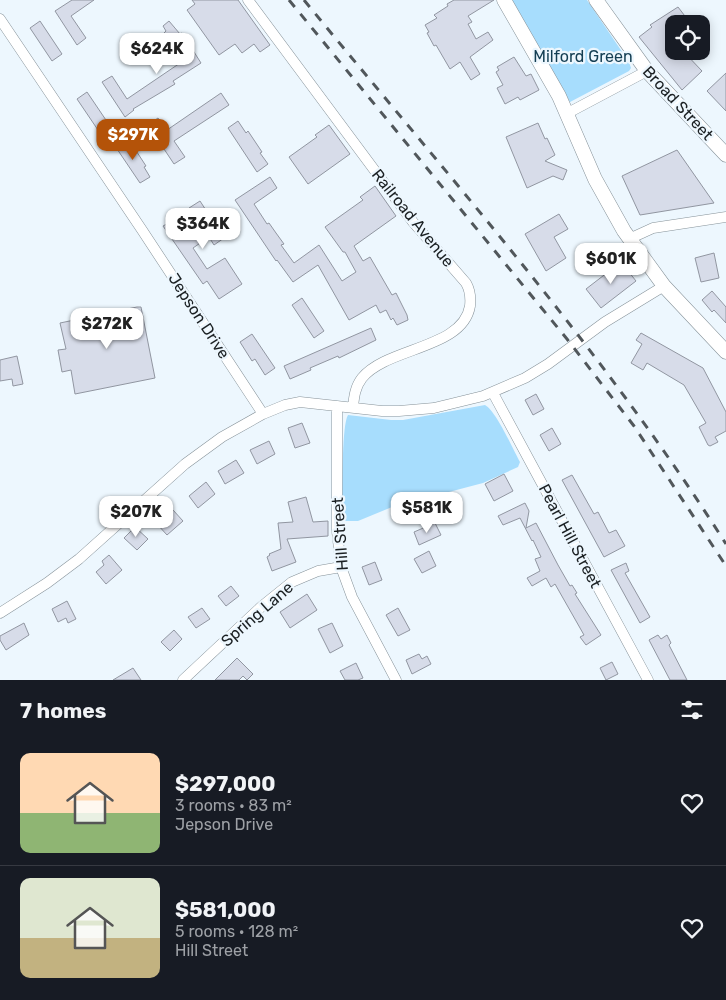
<!DOCTYPE html>
<meta charset="utf-8">
<style>
body{margin:0;font-family:Rubik,sans-serif;background:#242831;color:#f1f3f6;height:100vh;display:flex;flex-direction:column;font-size:19px;white-space:nowrap}
*{box-sizing:border-box;margin:0}
p{font-size:16px;color:#9ea1a6}
.icon{flex:none;width:28px;height:28px;fill:none;stroke:currentColor;stroke-width:2;stroke-linecap:round;stroke-linejoin:round}
.map{position:relative;height:680px;overflow:hidden}
.drawer{display:flex;flex-direction:column;background:#171b24;flex:1}
.drawer>*{flex:none}
.tools{position:absolute;left:665px;top:15px;display:grid;gap:10px}
.tools a{display:grid;place-items:center;width:45px;height:45px;border-radius:10px;background:#171b24;box-shadow:0 2px 12px #0003;font-size:25px}
.price{position:absolute;translate:-50% -42px;padding:0 11px;border-radius:10px;background:#fff;color:#222;font-size:16px;line-height:32px;filter:drop-shadow(0 1px 2px #0008)}
.price::after{content:'';position:absolute;left:50%;top:30px;width:15px;height:11px;margin-left:-8px;background:inherit;clip-path:polygon(0 0,100% 0,50% 100%)}
.price.current{background:#b45309;color:#fff}
ul{padding:0;list-style:none}
li{display:flex;align-items:center;gap:15px;height:125px;padding:0 20px}
li+li{border-top:1px solid #363941}
li span{display:grid;place-items:center;flex:none;width:140px;height:100px;border-radius:10px;color:#555}
li>.icon{margin-inline-start:auto}
span .icon{width:60px;height:60px;fill:#fffc;stroke-width:1}
li b{font-size:21px}
h2{display:flex;justify-content:space-between;align-items:center;height:60px;padding:0 20px;font-size:21px}
.map>svg:first-child{display:block}
</style>
<div class="map">
<svg width="726" height="680" viewBox="0 0 726 680">
<rect width="100%" height="100%" fill="#edf7fe"/>
<!-- green -->
<path fill="#a7ddfd" d="M 511,0 L 587,0 L 629,62 L 631,68 L 629,71 L 570,102 Z
M 485,405 C 496,411 513,449 520,462 L 518,467 L 483,483 L 392,507 L 358,521 L 342,521 C 343,502 341,426 348,415 L 391,420 L 403,420 Z"/>
<!-- building -->
<path fill="#d7dce9" stroke="#9196a1" d="M 72,0 L 94,0 L 71,16 L 86,38 L 77,45 L 55,11 Z
M 192,0 L 238,0 L 270,45 L 260,52 L 254,44 L 242,53 L 235,44 L 219,55 L 187,10 L 195,4 Z
M 454,0 L 494,0 L 468,16 L 472,22 L 468,24 L 476,39 L 488,32 L 493,40 L 470,57 L 480,74 L 471,80 L 460,62 L 450,69 L 436,45 L 434,46 L 427,33 L 429,32 L 425,25 L 437,18 L 434,15 L 448,6 L 447,4 Z
M 678,7 L 691,24 L 674,24 L 674,51 L 683,51 L 702,71 L 682,90 L 639,37 L 652,27 L 650,25 Z
M 40,21 L 62,54 L 52,61 L 30,28 Z
M 169,21 L 180,34 L 182,33 L 201,63 L 173,81 L 175,84 L 133,109 L 134,110 L 125,117 L 102,82 L 112,76 L 127,99 L 183,61 L 164,33 L 166,31 L 163,26 Z
M 514,57 L 526,76 L 531,74 L 539,90 L 520,100 L 518,97 L 505,104 L 497,88 L 503,85 L 496,72 L 499,70 L 497,67 Z
M 726,73 L 726,111 L 707,91 Z
M 87,92 L 110,126 L 100,133 L 77,99 Z
M 221,93 L 229,105 L 174,141 L 185,157 L 174,164 L 148,125 L 158,118 L 167,130 Z
M 238,121 L 246,133 L 248,131 L 262,152 L 260,153 L 268,164 L 257,172 L 228,128 Z
M 538,123 L 545,139 L 547,138 L 555,155 L 545,161 L 567,170 L 563,180 L 553,176 L 527,188 L 506,137 Z
M 329,125 L 350,154 L 308,184 L 289,157 L 317,137 L 315,135 Z
M 126,139 L 131,147 L 133,146 L 146,166 L 144,167 L 150,177 L 140,183 L 115,146 Z
M 677,150 L 714,203 L 640,215 L 622,176 Z
M 270,177 L 277,188 L 254,204 L 267,224 L 269,223 L 276,233 L 284,244 L 281,245 L 294,263 L 319,245 L 342,281 L 356,272 L 345,252 L 343,252 L 325,227 L 363,200 L 360,197 L 375,186 L 396,216 L 354,246 L 363,261 L 370,257 L 392,295 L 396,293 L 407,315 L 408,320 L 397,325 L 393,318 L 391,320 L 386,310 L 380,313 L 376,305 L 349,320 L 318,265 L 293,282 L 277,260 L 276,261 L 235,200 Z
M 200,201 L 224,238 L 214,245 L 209,237 L 193,248 L 207,269 L 225,258 L 242,284 L 219,299 L 207,281 L 203,284 L 163,226 L 174,220 L 178,227 L 193,218 L 195,216 L 189,208 Z
M 559,214 L 568,229 L 554,237 L 566,258 L 546,271 L 525,234 Z
M 714,253 L 719,278 L 701,282 L 695,258 Z
M 621,262 L 636,281 L 601,308 L 586,289 Z
M 712,291 L 726,307 L 726,323 L 714,310 L 712,312 L 702,300 Z
M 302,298 L 324,331 L 314,338 L 292,305 Z
M 137,307 L 141,307 L 155,378 L 75,394 L 71,370 L 62,372 L 58,350 L 66,349 L 60,323 Z
M 371,328 L 376,340 L 339,358 L 338,356 L 310,368 L 311,370 L 290,379 L 284,366 Z
M 641,333 L 703,368 L 726,412 L 726,431 L 715,437 L 718,442 L 710,446 L 708,445 L 699,427 L 706,423 L 684,385 L 647,363 L 643,370 L 631,363 L 642,344 L 636,340 Z
M 252,334 L 275,368 L 265,375 L 255,359 L 252,361 L 240,342 Z
M 17,356 L 23,384 L 13,386 L 12,379 L 0,381 L 0,360 Z
M 536,394 L 544,409 L 533,415 L 525,400 Z
M 302,423 L 310,443 L 295,448 L 288,428 Z
M 552,428 L 561,444 L 549,451 L 540,435 Z
M 269,441 L 275,454 L 257,464 L 250,450 Z
M 236,460 L 244,473 L 225,484 L 218,471 Z
M 504,474 L 513,491 L 494,501 L 485,484 Z
M 572,475 L 594,514 L 598,512 L 609,533 L 616,530 L 625,546 L 604,557 L 562,480 Z
M 206,482 L 215,494 L 198,508 L 189,496 Z
M 306,497 L 313,522 L 328,521 L 328,536 L 287,539 L 296,562 L 272,571 L 267,557 L 270,555 L 269,554 L 281,549 L 278,523 L 293,522 L 288,502 Z
M 456,503 L 460,513 L 449,517 L 445,508 Z
M 525,503 L 529,511 L 526,528 L 536,523 L 558,565 L 570,586 L 572,585 L 577,593 L 575,594 L 601,635 L 586,645 L 580,637 L 584,635 L 555,584 L 551,587 L 546,578 L 532,586 L 527,578 L 540,571 L 535,559 L 541,557 L 533,540 L 532,541 L 520,518 L 503,525 L 498,516 Z
M 173,510 L 183,521 L 167,535 L 157,524 Z
M 435,523 L 441,535 L 419,545 L 414,532 Z
M 135,527 L 148,539 L 137,550 L 124,538 Z
M 429,551 L 436,566 L 422,573 L 414,559 Z
M 109,555 L 122,570 L 106,584 L 96,572 L 104,565 L 102,561 Z
M 375,562 L 382,580 L 369,585 L 362,567 Z
M 626,563 L 629,571 L 625,573 L 650,617 L 640,623 L 611,570 Z
M 231,586 L 239,596 L 226,606 L 218,596 Z
M 307,594 L 317,610 L 290,628 L 280,612 Z
M 67,601 L 76,619 L 68,623 L 66,618 L 58,622 L 52,609 Z
M 202,608 L 210,619 L 196,628 L 188,617 Z
M 398,608 L 410,630 L 398,636 L 386,615 Z
M 24,623 L 29,635 L 6,650 L 0,640 L 0,636 Z
M 332,623 L 343,646 L 330,653 L 318,629 Z
M 174,630 L 182,639 L 170,651 L 161,642 Z
M 658,635 L 661,639 L 667,635 L 671,643 L 669,645 L 687,680 L 670,680 L 649,640 Z
M 419,654 L 422,659 L 427,656 L 431,664 L 412,674 L 406,660 Z
M 237,658 L 253,674 L 247,680 L 243,676 L 239,680 L 215,680 Z
M 612,662 L 618,674 L 606,680 L 600,668 Z
M 356,663 L 363,678 L 358,680 L 345,680 L 340,671 Z
M 133,668 L 141,680 L 113,680 Z"/>
<g fill="none" stroke-linecap="round" stroke-linejoin="round">
<defs>
<path id="minor" d="M 248,0 L 413,222 L 466,283 C 470,290 471,297 470,306 C 463,349 387,347 362,378 C 355,387 354,397 353,407
M 0,19 L 142,230 L 263,414
M 566,114 L 647,71
M 629,239 L 653,228 L 726,217
M 493,393 L 648,680
M 337,406 L 337,531 L 341,567 L 352,597 L 396,680
M 0,613 L 47,583 L 79,559 L 185,464 L 222,437 L 263,414 L 285,405 L 300,402 L 382,411 L 399,411 L 434,408 L 483,396 L 525,378 L 548,364 L 605,322 L 664,286
M 183,680 L 261,607 L 292,582 L 318,571 L 341,567"/>
<path id="secondary" d="M 504,0 L 559,96 L 595,179 L 624,231 L 664,286 L 726,352
M 596,0 L 647,71 L 726,155"/>
</defs>
<!-- minor casing -->
<use href="#minor" stroke="#869299" stroke-width="11"/>
<!-- secondary casing -->
<use href="#secondary" stroke="#869299" stroke-width="15"/>
<!-- minor -->
<use href="#minor" stroke="#fff" stroke-width="10"/>
<!-- secondary -->
<use href="#secondary" stroke="#fff" stroke-width="14"/>
<!-- rail -->
<path stroke="#51575b" stroke-width="3" stroke-dasharray="9 9" stroke-linecap="butt" d="M 289,0 L 567,339 L 634,426 L 726,566
M 304,0 C 449,177 603,350 726,544"/>
</g>
<g text-anchor="middle" dominant-baseline="central" stroke-width="4.5" stroke-linejoin="round" paint-order="stroke">
<!-- park labels -->
<g font-size="16" fill="#143e53" stroke="#edf7fe">
<text x="583" y="56">Milford Green</text>
</g>
<!-- street labels -->
<g font-size="16" fill="#1b2023" stroke="#edf7fe">
<text transform="translate(678 103) rotate(47)">Broad Street</text>
<text transform="translate(413 218) rotate(51)">Railroad Avenue</text>
<text transform="translate(199 316) rotate(57)">Jepson Drive</text>
<text transform="translate(340 534) rotate(-94)">Hill Street</text>
<text transform="translate(570 536) rotate(62)">Pearl Hill Street</text>
<text transform="translate(257 614) rotate(-41)">Spring Lane</text>
</g>
</g>
</svg>
<div class="tools">
<a><svg class="icon" aria-label="locate" viewBox="0 0 24 24"><circle cx="12" cy="12" r="6"/><path d="M12 2v4M12 18v4M2 12h4M18 12h4"/></svg></a>
</div>
<b class="price" style="left:157px;top:75px">$624K</b>
<b class="price current" style="left:133px;top:161px">$297K</b>
<b class="price" style="left:203px;top:250px">$364K</b>
<b class="price" style="left:611px;top:285px">$601K</b>
<b class="price" style="left:107px;top:350px">$272K</b>
<b class="price" style="left:427px;top:534px">$581K</b>
<b class="price" style="left:136px;top:538px">$207K</b>
</div>
<section class="drawer">
<h2>7 homes<svg class="icon" aria-label="filters" viewBox="0 0 24 24"><path d="M4 7h16M4 17h16"/><circle cx="9" cy="7" r="2"/><circle cx="15" cy="17" r="2"/></svg></h2>
<ul>
<li><span style="background:linear-gradient(#ffd9b3 60%,#8fb573 0)"><svg class="icon" aria-label="home" viewBox="0 0 24 24"><path d="M3 11l9-7 9 7M6 9v11h12V9"/></svg></span><div><b>$297,000</b><p>3 rooms · 83 m²</p><p>Jepson Drive</p></div><svg class="icon" aria-label="heart" viewBox="0 0 24 24"><path d="M12 20l-8-8c-3-5 5-10 8-4 3-6 11-1 8 4z"/></svg></li>
<li><span style="background:linear-gradient(#dfe7d0 60%,#c2b280 0)"><svg class="icon" aria-label="home" viewBox="0 0 24 24"><path d="M3 11l9-7 9 7M6 9v11h12V9"/></svg></span><div><b>$581,000</b><p>5 rooms · 128 m²</p><p>Hill Street</p></div><svg class="icon" aria-label="heart" viewBox="0 0 24 24"><path d="M12 20l-8-8c-3-5 5-10 8-4 3-6 11-1 8 4z"/></svg></li>
</ul>
</section>
